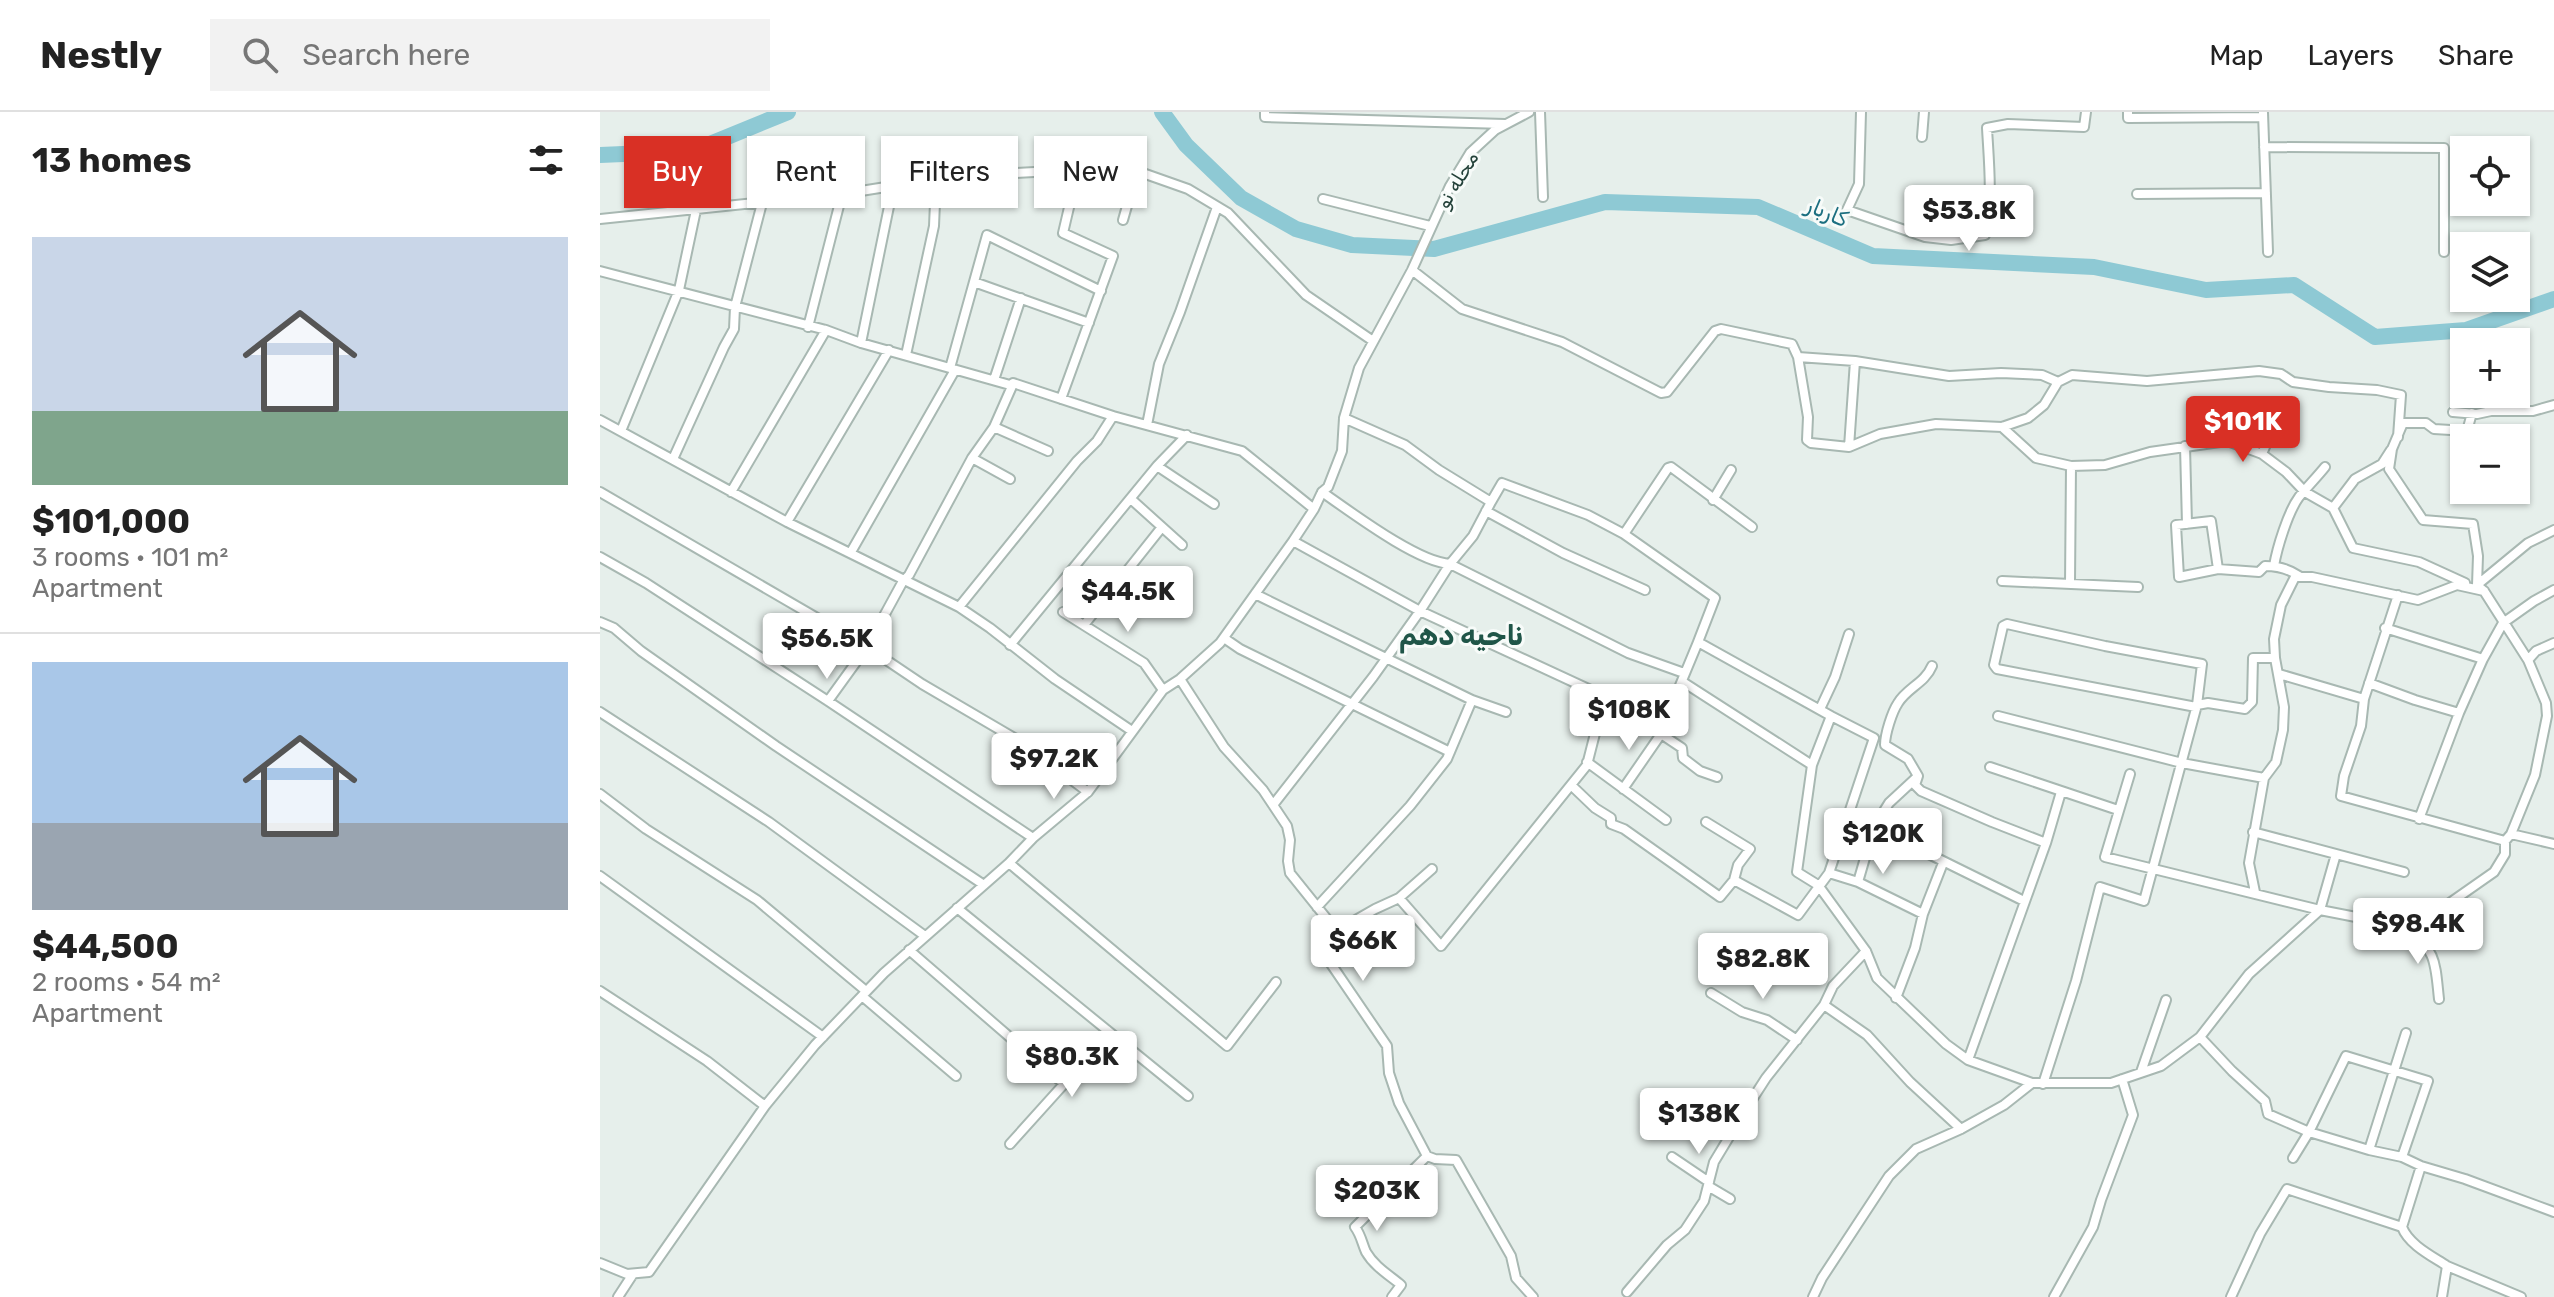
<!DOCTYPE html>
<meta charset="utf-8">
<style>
body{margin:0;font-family:Rubik,"Noto Sans Arabic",sans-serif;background:#f2f2f2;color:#222;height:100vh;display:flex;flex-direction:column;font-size:30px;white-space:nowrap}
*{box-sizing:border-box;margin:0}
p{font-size:26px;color:#767676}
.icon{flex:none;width:44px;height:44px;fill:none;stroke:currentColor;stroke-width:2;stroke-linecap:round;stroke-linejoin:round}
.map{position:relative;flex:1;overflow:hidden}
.details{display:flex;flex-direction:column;background:#fff;width:600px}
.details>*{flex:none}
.hud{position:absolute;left:24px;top:24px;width:760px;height:72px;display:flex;gap:16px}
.buttons{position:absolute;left:1850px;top:24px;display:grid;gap:16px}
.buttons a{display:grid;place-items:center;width:80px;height:80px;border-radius:0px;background:#fff;box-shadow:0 2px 6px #0004;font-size:40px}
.price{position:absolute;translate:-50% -68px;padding:0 18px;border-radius:8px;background:#fff;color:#222;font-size:26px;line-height:52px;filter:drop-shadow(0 2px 4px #0008)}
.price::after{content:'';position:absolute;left:50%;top:48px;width:24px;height:18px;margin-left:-12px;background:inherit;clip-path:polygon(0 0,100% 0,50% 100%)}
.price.current{background:#d93025;color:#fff}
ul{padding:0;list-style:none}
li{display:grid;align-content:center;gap:16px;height:424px;padding:0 32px}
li+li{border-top:2px solid #e0e0e0}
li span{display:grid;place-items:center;height:248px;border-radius:0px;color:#555}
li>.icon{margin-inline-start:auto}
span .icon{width:144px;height:144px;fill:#fffc;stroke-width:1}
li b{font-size:34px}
h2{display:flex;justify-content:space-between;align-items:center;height:96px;padding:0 32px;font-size:34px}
.pill{padding:0 28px;border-radius:0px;background:#fff;box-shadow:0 2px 6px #0004;font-size:28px;line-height:72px}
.pill.current{background:#d93025;color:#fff}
header{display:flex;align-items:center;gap:48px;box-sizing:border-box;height:112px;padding:0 40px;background:#fff;border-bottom:2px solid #e0e0e0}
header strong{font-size:38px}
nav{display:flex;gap:44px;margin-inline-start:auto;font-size:28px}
.search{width:560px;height:72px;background:#f2f2f2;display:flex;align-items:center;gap:20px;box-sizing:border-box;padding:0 28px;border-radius:0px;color:#767676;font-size:30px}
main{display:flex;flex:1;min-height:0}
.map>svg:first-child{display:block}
</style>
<header>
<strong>Nestly</strong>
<div class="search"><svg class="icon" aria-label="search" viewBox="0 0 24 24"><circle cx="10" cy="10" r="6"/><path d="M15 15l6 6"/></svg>Search here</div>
<nav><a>Map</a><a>Layers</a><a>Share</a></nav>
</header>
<main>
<section class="details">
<h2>13 homes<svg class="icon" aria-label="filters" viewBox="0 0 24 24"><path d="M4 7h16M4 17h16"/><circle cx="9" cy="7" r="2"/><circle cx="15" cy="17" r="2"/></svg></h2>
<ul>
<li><span style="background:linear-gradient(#c9d6e8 70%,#7fa58c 0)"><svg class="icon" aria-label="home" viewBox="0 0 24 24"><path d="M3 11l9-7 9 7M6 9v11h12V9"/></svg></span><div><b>$101,000</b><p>3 rooms · 101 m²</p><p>Apartment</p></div></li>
<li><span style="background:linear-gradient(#a9c7e8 65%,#9aa5b1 0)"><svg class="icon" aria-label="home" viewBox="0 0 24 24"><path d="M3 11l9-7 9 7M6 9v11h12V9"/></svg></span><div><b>$44,500</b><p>2 rooms · 54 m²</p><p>Apartment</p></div></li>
</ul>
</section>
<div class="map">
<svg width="1954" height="1185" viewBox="0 0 1954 1185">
<rect width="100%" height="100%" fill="#e6efeb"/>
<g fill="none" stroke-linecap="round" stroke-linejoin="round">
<!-- river -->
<path stroke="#8ec9d4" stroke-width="16" d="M 562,0 L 586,33 L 641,86 L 696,117 L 752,133 L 834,137 L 1005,90 L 1158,95 L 1273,144 L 1494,155 L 1606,178 L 1694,173 L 1775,225 L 1866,218 L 1954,187
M 0,43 L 93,39 L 188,0"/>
<defs>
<path id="minor" d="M 665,0 L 665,5 L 905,12
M 940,0 L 943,85
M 1261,0 L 1259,72 L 1247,98 L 1325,125 L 1351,128 L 1385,123 C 1393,88 1389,52 1387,16 L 1408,12 L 1484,15 L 1486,0
M 1528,0 L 1528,6 L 1663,5
M 1663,1 L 1668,140
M 1322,25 L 1324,0
M 1664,35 L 1844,36 L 1844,140
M 1537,82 L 1666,81
M 723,87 L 830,114
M 0,107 L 242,82 L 336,67 L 378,63 L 509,56 L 537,59 L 588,77 L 628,101 L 706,183 L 773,229
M 523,108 L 537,59
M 812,158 L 862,197 L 962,230 L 1061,281 L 1067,280 L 1115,219 L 1121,217 L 1192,232 L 1198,245 L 1255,249 L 1349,264 L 1401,261 L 1442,263 L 1458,270 L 1472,263 L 1547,269 L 1659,259 L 1681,262 L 1693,270 L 1729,275 L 1777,278 L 1801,283 L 1798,325
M 0,159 L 226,218 L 261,231 L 410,273 L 413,271 L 513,304 L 642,339 L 714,397
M 374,170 L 489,211
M 208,215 L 242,82
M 261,231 L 293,75
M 306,243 L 334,114 L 336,67
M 1198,245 L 1208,305 L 1207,328 L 1211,331 L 1249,335 L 1280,322 L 1336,312 L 1402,315 L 1428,306 L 1444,293 L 1458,270
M 350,256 L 387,123 L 501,179
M 394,268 L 421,186
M 461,287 L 513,144 L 463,121 L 478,57
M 1853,300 L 1877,302 L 1891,299 L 1933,299 L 1954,293
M 1872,301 L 1867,319 L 1834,317 L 1826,311 L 1803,311 L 1792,337 L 1789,357 L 1823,408 L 1873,412 L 1878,444 L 1877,473 L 1884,479 L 1928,548
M 744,306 L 805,333 L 839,358 L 891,390 L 902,371 L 988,403 L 1024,422 L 1115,486 L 1098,530
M 0,308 L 187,410 L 359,495 L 390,516 L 455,567 L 532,619
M 547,313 L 559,252 L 580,200 L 617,95
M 394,315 L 448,339
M 1402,315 L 1436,346 L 1471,354 L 1505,353 L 1550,340 L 1627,329 L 1662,342 L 1686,360 L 1705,380 L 1733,396 L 1753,436 L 1819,450 L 1865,471
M 21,319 L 79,178 L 96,98
M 1585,334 L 1587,412
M 1249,335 L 1255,249
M 1662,342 L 1679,302
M 372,346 L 410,367
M 73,347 L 124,235 L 134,217 L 135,195 L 162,91
M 557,354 L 614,392
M 0,380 L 267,535 L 322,572 L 421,630 L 488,680
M 131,380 L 226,218
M 722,380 C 751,400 817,450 850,452 L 1028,541 L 1084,561
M 532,388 L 582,433
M 1113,388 L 1131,358
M 1733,396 L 1755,367 L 1782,352 L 1791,338
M 886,399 L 963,441 L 1045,478
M 187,410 L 289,238
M 1024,422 L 1068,356 L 1071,355 L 1152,415
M 693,429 L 820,499 L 1064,612 L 1098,530 L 1231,604 L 1212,653 L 1197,760 L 1218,773 L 1266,839 L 1277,866 L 1346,932 L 1368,948 L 1432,971
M 251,440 L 355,258
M 0,445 L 46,471 L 228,589 L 433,726
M 1674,454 C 1677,436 1688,400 1699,385 C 1707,375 1717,365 1725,355
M 1618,457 L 1611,409 L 1576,413 L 1579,465 L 1618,457 L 1659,460 L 1665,454 C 1678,454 1689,457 1699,464
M 1402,469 L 1538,475
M 1470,472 L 1471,354
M 1877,473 L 1928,431 L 1954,418
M 655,482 L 872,588 L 906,600
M 1798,483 L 1764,587 L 1761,614 L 1744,664 L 1741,684 L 1905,729
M 359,495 L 477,349 L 497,329 L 513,304
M 463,500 L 544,551 L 563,578
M 0,510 L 14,516 L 41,539 L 176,634 L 384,773
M 484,513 L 562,415
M 1785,516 L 1883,547
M 624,526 L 640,537 L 850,640
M 410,533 L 557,354 L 587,323
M 1332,554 C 1325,571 1307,576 1298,591 C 1292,600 1285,622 1285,633 L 1308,647 L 1318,664 L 1315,673 L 1321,679 L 1392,710 L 1446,731
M 1679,562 L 1764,587
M 580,567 L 624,635 L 663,678 L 687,714 L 690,728 L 688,749 L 690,761 L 731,812 L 733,821 L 727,846 L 787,934 L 789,961 L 799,991 L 827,1044 L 835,1047 L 856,1048 L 911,1144 L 916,1166 L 933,1185
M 1083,570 L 1212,653
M 1769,571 L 1815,588 L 1859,601
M 228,589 L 267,535 L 303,469 L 309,463 L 372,346 L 394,315 L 413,272
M 1597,593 L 1608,591 L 1645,597 L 1652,590 L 1653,546 L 1675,546
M 1220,597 L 1235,565 L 1249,522
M 0,600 L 169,710 L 325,824
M 1398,604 L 1582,651 L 1664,666 L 1676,650 L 1683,618 L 1684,595 L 1675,546 L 1674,527 L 1681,493 L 1695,465 L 1712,465 L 1818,488 L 1857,473 L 1884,479
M 1064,612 L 1061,622 L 1082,636 L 1083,646 L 1100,659 L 1117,665
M 987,650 L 1066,708
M 1390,655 L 1518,698
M 1530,662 L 1505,745 L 1720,798 L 1736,742
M 971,673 L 995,696 L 1011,706 L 1011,712 L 1024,717 L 1120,785 L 1134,768 L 1198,803 L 1229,761 L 1274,626 L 1231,604
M 1023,677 L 1061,622
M 0,682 L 46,717 L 157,788 L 266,879
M 673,693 L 773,565 L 820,499 L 850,452 L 873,424 L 891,390
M 1819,707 L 1859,601 L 1883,547 L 1903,511 L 1934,489 L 1954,478
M 1106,710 L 1150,737 L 1138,753 L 1134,768
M 1274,715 L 1424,789
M 1653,720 L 1804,760
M 1911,722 L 1954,732
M 409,751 L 627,934 L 676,870
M 1229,761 L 1258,770 L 1323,802
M 0,764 L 223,925
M 1258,770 L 1274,715 L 1289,691 L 1316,666
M 1655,780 L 1649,751 L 1664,666
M 799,786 L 832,757
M 717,795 L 810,694 L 847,647 L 872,588
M 357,796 L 588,984
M 1807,815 C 1837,840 1835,850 1839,887
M 733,821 L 775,797 L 799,786 L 841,834 L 987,653 L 1004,586
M 309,838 L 464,972
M 1266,839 L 1233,874 L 1224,893 L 1267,923 L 1310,970 L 1361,1017
M 0,879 L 107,949 L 165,994
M 1111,881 L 1142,900 L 1167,908 L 1197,928
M 262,884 L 356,964
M 1296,886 L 1315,836 L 1323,802 L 1343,751
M 1600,925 L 1632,959 L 1665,989 L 1668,1002 L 1709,1020 L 1769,1038 L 1802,1045 L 1821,1054 L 1865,1067 L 1954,1100
M 1368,948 L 1446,731 L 1461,680
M 1541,960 L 1566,888
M 1443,972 L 1476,869 L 1500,775 L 1544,789 L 1597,593 L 1602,552 L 1505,534 L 1407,512 L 1403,514 L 1394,553 L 1397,557 L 1596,595
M 410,1032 L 464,972 L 507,918
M 1769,1038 L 1806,921
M 1072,1045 L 1109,1070
M 1693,1046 L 1709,1020 L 1746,944 L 1828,969 L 1802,1045
M 1108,1074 L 1130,1087
M 1802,1115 C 1809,1133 1832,1144 1847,1154 L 1842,1185
M 0,1151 L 27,1162 L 49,1160 L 165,994 L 215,933 L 284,861 L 409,751 L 433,726 L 488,680 L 563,578 L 580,567 L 620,531 L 693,429 L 714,397 L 722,380 L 728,375 L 742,339 L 744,306 L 759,256 L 812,158 L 850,74 L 870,41 L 895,18 L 929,0
M 1847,1154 L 1921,1185
M 1027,1180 L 1067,1133 L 1085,1118 L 1104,1089 L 1114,1050 L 1146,997 L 1166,966 L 1224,893
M 18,1185 L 33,1162
M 792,1185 L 801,1173 C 789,1163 774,1154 766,1140 C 762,1131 761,1123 755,1115 L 827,1044
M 1213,1185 L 1222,1166 L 1289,1064 L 1316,1037 L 1361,1017 L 1404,993 L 1432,971 L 1511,971 L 1561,954 L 1600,925 L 1649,862 L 1720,798 L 1807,815 L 1844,795 L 1894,760 L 1905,742 L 1905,729 L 1911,722 L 1935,663 L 1947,604 L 1946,591 L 1928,548 L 1936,539 L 1954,531
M 1454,1185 L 1493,1115 L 1501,1088 L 1533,1003 L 1522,967
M 1631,1185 L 1660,1122 L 1687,1077 L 1802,1115 L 1821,1054"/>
</defs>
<!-- minor casing -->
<use href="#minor" stroke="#a8b8b2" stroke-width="12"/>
<!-- minor -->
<use href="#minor" stroke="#fff" stroke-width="8"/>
</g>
<g text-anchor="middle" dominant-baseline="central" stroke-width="6" stroke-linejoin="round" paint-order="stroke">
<!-- street labels -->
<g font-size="20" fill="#24423a" stroke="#f7fbf9">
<text transform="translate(857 68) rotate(-59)">محله نو</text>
</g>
<!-- water labels -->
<g font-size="22" font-style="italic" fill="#1c6f80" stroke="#f7fbf9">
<text transform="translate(1227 100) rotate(23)">کاربار</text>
</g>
<!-- district labels -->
<g font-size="28" font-weight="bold" fill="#1f5548" stroke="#f7fbf9">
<text x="861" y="523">ناحیه دهم</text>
</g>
</g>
</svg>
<div class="buttons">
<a><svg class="icon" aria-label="locate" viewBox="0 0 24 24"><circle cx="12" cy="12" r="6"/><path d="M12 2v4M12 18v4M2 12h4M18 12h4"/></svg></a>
<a><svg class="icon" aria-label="layers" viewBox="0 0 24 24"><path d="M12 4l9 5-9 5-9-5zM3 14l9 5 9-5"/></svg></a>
<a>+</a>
<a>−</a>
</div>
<b class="price" style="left:1369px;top:141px">$53.8K</b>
<b class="price current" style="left:1643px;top:352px">$101K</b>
<b class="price" style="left:528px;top:522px">$44.5K</b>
<b class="price" style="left:227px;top:569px">$56.5K</b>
<b class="price" style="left:1029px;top:640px">$108K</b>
<b class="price" style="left:454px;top:689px">$97.2K</b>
<b class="price" style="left:1283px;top:764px">$120K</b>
<b class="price" style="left:1818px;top:854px">$98.4K</b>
<b class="price" style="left:763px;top:871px">$66K</b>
<b class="price" style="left:1163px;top:889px">$82.8K</b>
<b class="price" style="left:472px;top:987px">$80.3K</b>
<b class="price" style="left:1099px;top:1044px">$138K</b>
<b class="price" style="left:777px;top:1121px">$203K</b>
<div class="hud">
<a class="pill current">Buy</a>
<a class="pill">Rent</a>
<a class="pill">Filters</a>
<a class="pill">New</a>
</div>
</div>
</main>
